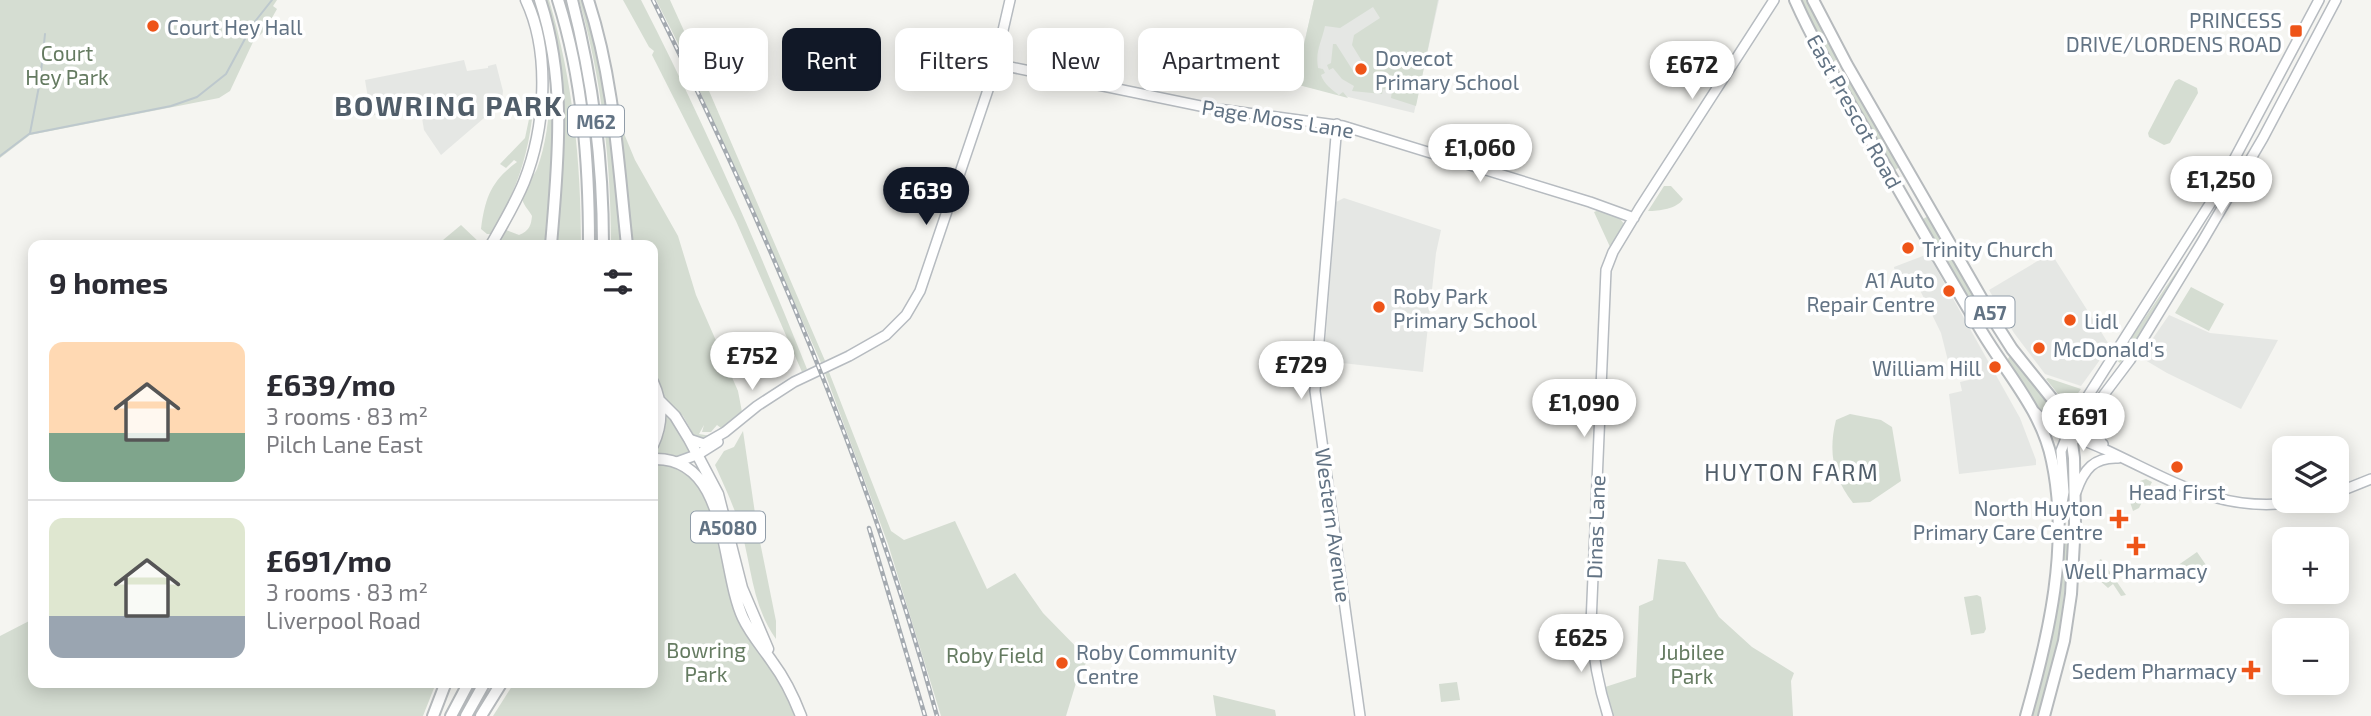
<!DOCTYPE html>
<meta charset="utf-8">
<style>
body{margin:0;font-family:"Exo 2",sans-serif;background:#f2f2f3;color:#2b2b33;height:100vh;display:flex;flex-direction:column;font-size:26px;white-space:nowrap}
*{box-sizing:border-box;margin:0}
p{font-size:23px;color:#7c7c81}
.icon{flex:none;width:38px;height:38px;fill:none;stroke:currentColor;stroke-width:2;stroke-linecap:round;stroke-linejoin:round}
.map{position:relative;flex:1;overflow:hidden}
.panel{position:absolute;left:28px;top:240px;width:630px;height:448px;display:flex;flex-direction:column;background:#fff;border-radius:14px;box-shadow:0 4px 18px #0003}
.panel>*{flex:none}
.top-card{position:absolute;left:679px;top:28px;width:665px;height:63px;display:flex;gap:14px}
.controls{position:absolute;left:2272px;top:436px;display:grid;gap:14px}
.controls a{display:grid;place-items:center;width:77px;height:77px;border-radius:14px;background:#fff;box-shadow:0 4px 18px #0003;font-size:35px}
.price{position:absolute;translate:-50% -60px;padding:0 16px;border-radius:24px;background:#fff;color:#222;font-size:23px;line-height:46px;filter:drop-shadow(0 2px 4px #0008)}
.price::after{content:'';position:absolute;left:50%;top:42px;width:21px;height:16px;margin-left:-10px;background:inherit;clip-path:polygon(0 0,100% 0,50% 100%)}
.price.active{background:#111827;color:#fff}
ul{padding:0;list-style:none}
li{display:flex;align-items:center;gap:21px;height:175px;padding:0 21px}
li+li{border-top:2px solid #e1e1e2}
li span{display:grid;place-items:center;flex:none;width:196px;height:140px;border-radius:14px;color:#555}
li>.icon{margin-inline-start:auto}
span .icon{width:84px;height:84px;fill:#fffc;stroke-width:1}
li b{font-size:30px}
h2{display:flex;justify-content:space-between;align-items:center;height:84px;padding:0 21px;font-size:30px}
.chip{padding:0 24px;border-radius:14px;background:#fff;box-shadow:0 4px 18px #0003;font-size:24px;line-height:63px}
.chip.active{background:#111827;color:#fff}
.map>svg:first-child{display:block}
</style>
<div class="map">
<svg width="2371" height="716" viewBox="0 0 2371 716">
<rect width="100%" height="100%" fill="#f5f5f1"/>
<!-- built -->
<path fill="#e5e7e4" d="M 1314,0 L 1439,0 L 1414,113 L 1295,84 Z
M 464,60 L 467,71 L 488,68 L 488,66 L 496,64 L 503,91 L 502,100 L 498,106 L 441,155 L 424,130 L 420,106 L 371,116 L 365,80 Z
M 1344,198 L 1441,230 L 1436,253 L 1423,372 L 1324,361 L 1336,202 Z
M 2051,253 L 2110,346 L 2081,386 L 2045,374 L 2014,333 L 1989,290 Z
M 1928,254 L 2020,418 L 2036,460 L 2036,465 L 1959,474 L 1949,394 L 1962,391 L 1960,382 L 1973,379 L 1969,362 L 1949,365 L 1941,333 L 1916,282 L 1898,286 L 1894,267 Z
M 2169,315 L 2210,333 L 2278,340 L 2241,409 L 2167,373 L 2140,357 Z"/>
<!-- green -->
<path fill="#d5ddd2" d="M 0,0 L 277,0 L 273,6 L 277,9 L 265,30 L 253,42 L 230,91 L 219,98 L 30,135 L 0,158 Z
M 544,0 L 549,0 C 573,80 581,162 581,245 L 555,245 L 560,68 L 555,37 Z
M 579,0 L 584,0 C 612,77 614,164 624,245 L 611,245 C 611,162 602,80 579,0 Z
M 623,0 L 641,0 C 703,120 757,244 807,369 L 802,372 L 736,221 L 652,55 L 654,51 L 649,47 Z
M 656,0 L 670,0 L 685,33 L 682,36 L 684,40 L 688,42 L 691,49 L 826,363 L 825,369 L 829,372 L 891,531 L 904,540 L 955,521 L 987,589 L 1015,573 L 1043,613 L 1088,659 L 1076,683 L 1066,716 L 941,716 L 888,544 L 822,365 L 682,51 Z
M 1314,0 L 1438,0 L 1416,106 L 1391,98 L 1392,91 L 1383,89 L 1382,94 L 1352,91 L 1354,86 L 1342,79 L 1333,68 L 1329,70 L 1327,65 L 1331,63 L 1333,44 L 1336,44 L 1357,77 L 1368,71 L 1352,45 L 1354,35 L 1380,18 L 1373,7 L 1340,28 L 1325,26 C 1322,41 1315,51 1318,68 L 1323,69 L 1325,73 L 1321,75 C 1324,84 1332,90 1339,95 L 1343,92 L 1348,98 L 1295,84 Z
M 1799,0 L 1807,0 L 1838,59 L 1832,62 Z
M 1845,71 L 1901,166 L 1895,170 L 1840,75 Z
M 2179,79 L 2197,88 L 2198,93 L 2170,143 L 2164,145 L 2149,137 L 2148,133 L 2175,81 Z
M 550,93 L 553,139 L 545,245 L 497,245 L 506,230 L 519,235 C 529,231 531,226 532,216 C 529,210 522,204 522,197 C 523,185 533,178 537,169 C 546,145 549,118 550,93 Z
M 529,119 L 532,119 C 526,165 514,193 492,234 L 487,234 L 481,229 C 485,198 491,181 517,162 L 514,160 L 506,168 L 500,164 L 525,138 Z
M 618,119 L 635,160 L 678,236 L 696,295 L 738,391 L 742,412 L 729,424 L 721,428 L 717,425 L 711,432 L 702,432 L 704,425 L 699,434 L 711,436 L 708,442 L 695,437 L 683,416 L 666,401 L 653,373 L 653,245 L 631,245 Z
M 1664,186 L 1671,186 L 1683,199 C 1677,209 1659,211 1648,211 Z
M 1601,209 L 1617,215 L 1625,225 L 1611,249 L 1594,212 Z
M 1930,215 L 1995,328 L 1994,332 L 1991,326 L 1986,329 L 1923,219 Z
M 461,225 L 480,243 L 478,245 L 437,245 Z
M 2185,259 L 2189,261 L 2135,345 L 2120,363 L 2116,360 Z
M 2191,287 L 2224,304 L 2209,331 L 2175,313 Z
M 2011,353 L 2045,400 L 2054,417 L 2052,420 L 2040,410 L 2007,361 Z
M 2048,378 L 2081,389 L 2071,403 L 2062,399 L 2046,379 Z
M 667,413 L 696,454 L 686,459 L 653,455 L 664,434 Z
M 1850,414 L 1881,420 L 1892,427 L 1901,481 L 1870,502 L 1853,503 C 1833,477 1828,452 1836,420 Z
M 743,431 L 757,527 L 776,621 L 776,639 C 750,603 752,561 738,520 C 732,502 723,483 715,465 L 724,451 L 734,447 Z
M 653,459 L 665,459 L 704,483 L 736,599 L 801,716 L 493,716 L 514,683 L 653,682 Z
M 2146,479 L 2152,482 L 2139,508 L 2133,511 L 2130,502 L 2140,481 Z
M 2067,538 L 2070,538 L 2059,640 L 2039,716 L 2030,716 L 2063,539 Z
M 2197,552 L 2206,565 L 2184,581 L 2180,580 L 2174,568 Z
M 1658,559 L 1685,562 L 1719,617 L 1752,647 L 1794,673 L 1791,681 L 1793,716 L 1608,716 L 1599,689 L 1636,677 L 1639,606 L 1653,600 Z
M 2101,559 L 2126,595 L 2121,596 L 2113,584 L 2108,588 L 2097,578 L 2098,561 Z
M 1977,595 L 1981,597 L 1986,629 L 1984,633 L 1971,635 L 1964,597 Z
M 33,619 L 33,682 L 436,683 L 423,716 L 0,716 L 0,636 Z
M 1457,682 L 1460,700 L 1441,702 L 1439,684 Z
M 1213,695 L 1275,710 L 1276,716 L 1216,716 Z"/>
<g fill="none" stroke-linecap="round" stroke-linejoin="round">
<!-- stream -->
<path stroke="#bdc8cd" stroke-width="2" d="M 30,133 L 40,81 L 45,34
M 0,156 L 29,134 L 171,106 L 197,97 L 226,74 L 253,24 L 272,0"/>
<defs>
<path id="secondary" d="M 996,64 L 1210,108 L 1343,126 L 1590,202 L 1634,218
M 1337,124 L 1315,391 L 1360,716
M 2053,400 L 2066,407 L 2080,407
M 2094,410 L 2093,419 L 2101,442
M 2035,412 C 2053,431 2082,439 2106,450 C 2177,483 2226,517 2309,500
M 2076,427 L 2103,444
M 689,439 L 704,444 L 725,432 L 757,406 L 794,382 L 849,356 L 886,335 L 906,315 L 920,291 L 992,78 L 1010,0
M 2072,443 L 2084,421 L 2130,360 L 2202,242 L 2263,138 L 2336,0
M 677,462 L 699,454 L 718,442
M 2076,492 C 2084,469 2094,457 2118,458
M 2336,493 L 2371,479
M 2061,509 L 2064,492 L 2061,451 L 2074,418 L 2213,199 L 2319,0
M 1608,716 C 1598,685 1593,657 1591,624 L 1606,270 L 1613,252 L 1639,209 L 1774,0"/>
<path id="primary" d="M 491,245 C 503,224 515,204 524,182 C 545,129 551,53 526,0
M 653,382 C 663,404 663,424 653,445
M 659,400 L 675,416 L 689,439 L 718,494 L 742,588 L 768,649
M 653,459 C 730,456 720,569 743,618 C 751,635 763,648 773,663 C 785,679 794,698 801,716"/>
<path id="highway" d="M 540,0 C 567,82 558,161 551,245
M 558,0 C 583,79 589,163 589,245
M 572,0 C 593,81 603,161 603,245
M 588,0 C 614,79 618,163 627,245
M 1795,0 C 1815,45 1841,88 1865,130 C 1903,198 1942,265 1982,332 C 2007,374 2042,411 2052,461 C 2070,545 2049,635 2026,716
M 1813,0 L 1847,65 L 1998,327 L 2012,349 L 2053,400 L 2072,443 L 2074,458 L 2075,523 L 2071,594 L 2064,641 L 2044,716
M 433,716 L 446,682
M 451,716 L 469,682
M 466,716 L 485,682
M 481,716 L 502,682"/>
</defs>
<!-- secondary casing -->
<use href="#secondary" stroke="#b6bbc0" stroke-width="12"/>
<!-- primary casing -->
<use href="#primary" stroke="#b5b9bd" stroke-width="13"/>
<!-- highway casing -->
<use href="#highway" stroke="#b6babd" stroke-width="14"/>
<!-- secondary -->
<use href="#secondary" stroke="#fff" stroke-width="9"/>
<!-- primary -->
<use href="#primary" stroke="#fff" stroke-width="10"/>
<!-- highway -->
<use href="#highway" stroke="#fff" stroke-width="10"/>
<defs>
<path id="rail" d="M 653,0 C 767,230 869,468 937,716
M 869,528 L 925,716"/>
</defs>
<!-- rail casing -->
<use href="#rail" stroke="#a4aab0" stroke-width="4.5"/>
<!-- rail -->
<use href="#rail" stroke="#fff" stroke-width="2" stroke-dasharray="5" stroke-linecap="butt"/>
</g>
<!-- markers -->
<g fill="#ee5418" stroke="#fff" stroke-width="2.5">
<circle cx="153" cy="26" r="7"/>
<rect x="2289" y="24" width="14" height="14" rx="3.5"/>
<circle cx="1361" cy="69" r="7"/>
<circle cx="1908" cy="248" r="7"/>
<circle cx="1949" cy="291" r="7"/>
<circle cx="1379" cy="307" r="7"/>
<circle cx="2070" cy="320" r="7"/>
<circle cx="2039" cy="348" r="7"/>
<circle cx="1995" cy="367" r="7"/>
<circle cx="2177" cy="467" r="7"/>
<path d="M2115.5 508.5h7v7h7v7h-7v7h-7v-7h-7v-7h7z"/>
<path d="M2132.5 535.5h7v7h7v7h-7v7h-7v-7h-7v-7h7z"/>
<circle cx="1062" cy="663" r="7"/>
<path d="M2247.5 659.5h7v7h7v7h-7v7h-7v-7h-7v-7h7z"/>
</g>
<g text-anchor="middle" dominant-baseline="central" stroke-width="7" stroke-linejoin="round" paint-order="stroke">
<!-- shield labels -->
<g fill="#fff" stroke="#919da9" stroke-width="2">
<rect x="568" y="105.5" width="56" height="31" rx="5"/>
<rect x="1965.5" y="296.5" width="49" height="31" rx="5"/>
<rect x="691" y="511.5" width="74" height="31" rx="5"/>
</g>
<g font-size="19" font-weight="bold" fill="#627384">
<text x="596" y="121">M62</text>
<text x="1990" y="312">A57</text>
<text x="728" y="527">A5080</text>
</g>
<!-- poi labels -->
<g font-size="21" fill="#627384" stroke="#fff" text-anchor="start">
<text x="2282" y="19" text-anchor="end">PRINCESS<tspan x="2282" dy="24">DRIVE/LORDENS ROAD</tspan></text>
<text x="167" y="26">Court Hey Hall</text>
<text x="1375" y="57">Dovecot<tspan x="1375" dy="24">Primary School</tspan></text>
<text x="1922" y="248">Trinity Church</text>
<text x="1935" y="279" text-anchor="end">A1 Auto<tspan x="1935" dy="24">Repair Centre</tspan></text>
<text x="1393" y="295">Roby Park<tspan x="1393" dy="24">Primary School</tspan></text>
<text x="2084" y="320">Lidl</text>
<text x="2053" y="348">McDonald's</text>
<text x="1981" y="367" text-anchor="end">William Hill</text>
<text x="2177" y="491" text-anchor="middle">Head First</text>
<text x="2103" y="507" text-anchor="end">North Huyton<tspan x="2103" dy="24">Primary Care Centre</tspan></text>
<text x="2136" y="570" text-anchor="middle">Well Pharmacy</text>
<text x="1076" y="651">Roby Community<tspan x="1076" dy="24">Centre</tspan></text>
<text x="2237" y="670" text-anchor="end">Sedem Pharmacy</text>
</g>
<!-- park labels -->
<g font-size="21" fill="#657b61" stroke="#fff">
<text x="67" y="52">Court<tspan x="67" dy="24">Hey Park</tspan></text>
<text x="706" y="649">Bowring<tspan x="706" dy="24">Park</tspan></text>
<text x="1692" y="651">Jubilee<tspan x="1692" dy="24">Park</tspan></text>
<text x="995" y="654">Roby Field</text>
</g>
<!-- street labels -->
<g font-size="21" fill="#627384" stroke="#fff">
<text transform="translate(1855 111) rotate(61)">East Prescot Road</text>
<text transform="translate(1278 118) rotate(9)">Page Moss Lane</text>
<text transform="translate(1334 525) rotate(82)">Western Avenue</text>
<text transform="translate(1595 527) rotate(-88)">Dinas Lane</text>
</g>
<!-- neighbourhood labels -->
<g font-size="23" letter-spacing="2" fill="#505d69" stroke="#fff">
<text x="1792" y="472">HUYTON FARM</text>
</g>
<!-- district labels -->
<g font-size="28" font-weight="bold" letter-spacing="2" fill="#505d69" stroke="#fff">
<text x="449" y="105">BOWRING PARK</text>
</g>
</g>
</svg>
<div class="controls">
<a><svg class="icon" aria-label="layers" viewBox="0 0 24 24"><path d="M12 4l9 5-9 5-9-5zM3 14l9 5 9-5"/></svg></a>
<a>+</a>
<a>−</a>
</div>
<b class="price" style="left:1692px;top:101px">£672</b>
<b class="price" style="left:1480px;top:184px">£1,060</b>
<b class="price" style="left:2221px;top:216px">£1,250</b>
<b class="price active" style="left:926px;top:227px">£639</b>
<b class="price" style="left:752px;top:392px">£752</b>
<b class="price" style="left:1301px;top:401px">£729</b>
<b class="price" style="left:1584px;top:439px">£1,090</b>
<b class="price" style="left:2083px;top:453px">£691</b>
<b class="price" style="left:1581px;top:674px">£625</b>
<div class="top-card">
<a class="chip">Buy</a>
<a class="chip active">Rent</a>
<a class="chip">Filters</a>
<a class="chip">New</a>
<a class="chip">Apartment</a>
</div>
<section class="panel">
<h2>9 homes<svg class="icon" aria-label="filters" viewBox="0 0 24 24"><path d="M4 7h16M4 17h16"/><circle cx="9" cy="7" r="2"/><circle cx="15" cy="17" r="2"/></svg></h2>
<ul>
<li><span style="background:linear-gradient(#ffd9b3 65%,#7fa58c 0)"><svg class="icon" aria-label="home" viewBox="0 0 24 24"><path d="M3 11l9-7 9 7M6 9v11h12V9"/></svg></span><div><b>£639/mo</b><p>3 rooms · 83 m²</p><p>Pilch Lane East</p></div></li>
<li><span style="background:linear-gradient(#dfe7d0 70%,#9aa5b1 0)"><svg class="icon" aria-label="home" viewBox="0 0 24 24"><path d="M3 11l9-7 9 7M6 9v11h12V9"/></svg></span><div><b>£691/mo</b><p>3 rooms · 83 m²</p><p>Liverpool Road</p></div></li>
</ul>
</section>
</div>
